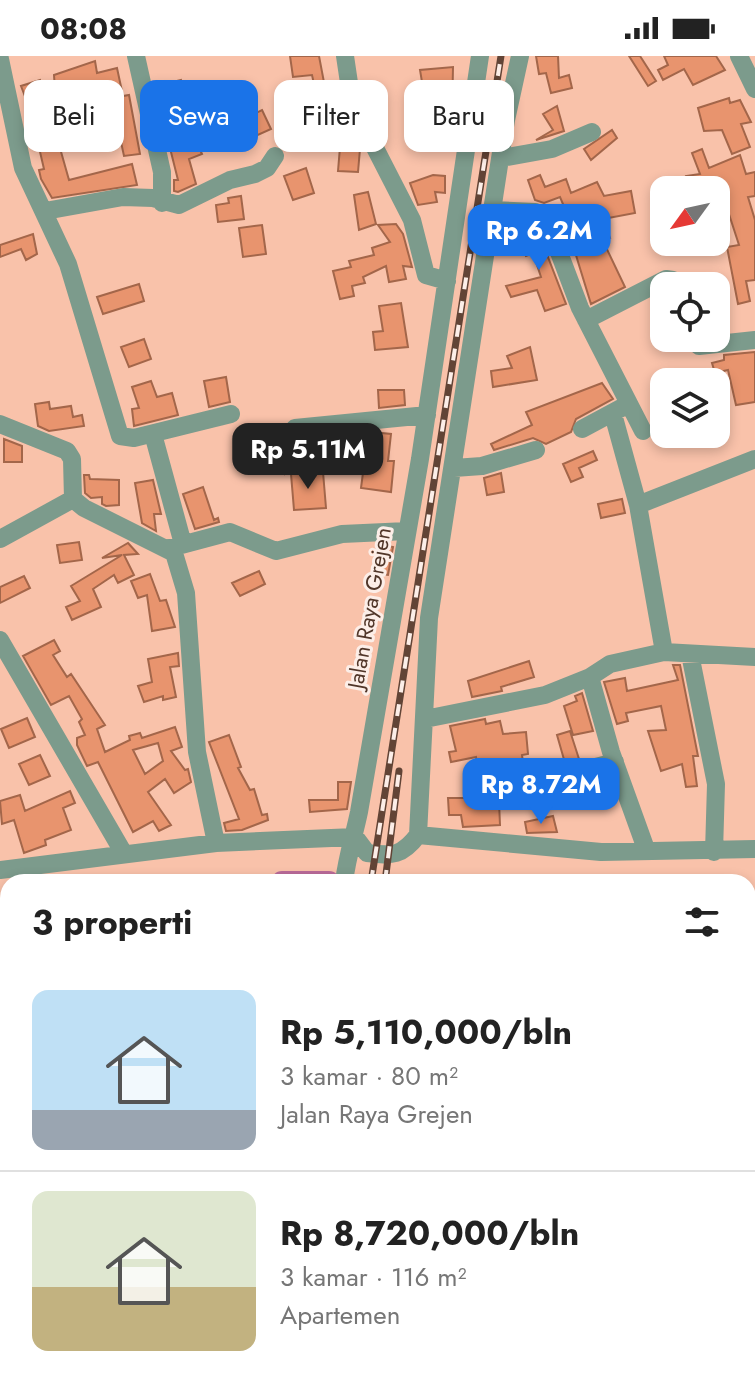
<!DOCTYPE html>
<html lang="id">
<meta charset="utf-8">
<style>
body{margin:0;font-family:Jost,sans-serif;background:#f6f6f6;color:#222;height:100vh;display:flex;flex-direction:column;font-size:30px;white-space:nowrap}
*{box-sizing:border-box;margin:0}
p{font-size:26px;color:#767676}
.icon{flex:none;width:44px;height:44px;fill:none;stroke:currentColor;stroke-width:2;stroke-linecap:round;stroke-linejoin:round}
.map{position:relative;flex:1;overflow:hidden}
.sheet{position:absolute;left:0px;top:818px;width:756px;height:514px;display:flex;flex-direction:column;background:#fff;border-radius:24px 24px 0 0;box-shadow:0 4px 12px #0003}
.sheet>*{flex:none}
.banner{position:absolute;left:24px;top:24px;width:708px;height:72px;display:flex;gap:16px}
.needle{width:52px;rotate:237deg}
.tools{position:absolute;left:650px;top:120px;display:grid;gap:16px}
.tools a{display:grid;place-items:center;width:80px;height:80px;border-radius:16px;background:#fff;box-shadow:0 4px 12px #0003;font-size:40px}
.price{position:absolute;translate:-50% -68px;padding:0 18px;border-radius:16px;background:#1a73e8;color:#fff;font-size:26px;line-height:52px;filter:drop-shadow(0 2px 4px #0008)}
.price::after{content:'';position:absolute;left:50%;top:48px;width:24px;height:18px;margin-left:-12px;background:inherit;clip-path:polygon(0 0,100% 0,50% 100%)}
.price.active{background:#222;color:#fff}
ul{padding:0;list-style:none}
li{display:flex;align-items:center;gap:24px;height:200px;padding:0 32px}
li+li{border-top:2px solid #e0e0e0}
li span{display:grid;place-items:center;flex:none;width:224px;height:160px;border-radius:16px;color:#555}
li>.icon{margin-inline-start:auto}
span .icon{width:96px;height:96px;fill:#fffc;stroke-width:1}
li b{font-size:34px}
h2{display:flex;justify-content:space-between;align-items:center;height:96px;padding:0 32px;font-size:34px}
.tag{padding:0 28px;border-radius:16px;background:#fff;box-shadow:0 4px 12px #0003;font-size:28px;line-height:72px}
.tag.active{background:#1a73e8;color:#fff}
.status{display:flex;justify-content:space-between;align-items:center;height:56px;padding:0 40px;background:#fff;direction:ltr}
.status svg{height:22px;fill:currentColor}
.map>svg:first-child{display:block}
</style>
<div class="status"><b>08:08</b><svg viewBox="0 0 49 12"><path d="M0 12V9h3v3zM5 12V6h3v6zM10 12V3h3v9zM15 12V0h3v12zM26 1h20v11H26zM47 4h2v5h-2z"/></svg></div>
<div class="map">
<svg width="755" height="1331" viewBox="0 0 755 1331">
<rect width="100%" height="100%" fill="#f9c2aa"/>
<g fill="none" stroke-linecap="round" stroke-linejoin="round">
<!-- river -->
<path stroke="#ba6b99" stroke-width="22" d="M 282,826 L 329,826
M 748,863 L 755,864
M 0,868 L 8,866"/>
</g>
<!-- building -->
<path fill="#e8946e" stroke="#a3664a" stroke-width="2" fill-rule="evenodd" d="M 290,0 L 319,0 L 330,58 L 344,57 L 352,72 L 321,75 L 318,49 L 307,51 L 305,39 L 316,37 L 312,19 L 293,21 Z
M 536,0 L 558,0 L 559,22 L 569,19 L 572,32 L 551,37 L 546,17 L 539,18 Z
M 629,0 L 640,0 L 656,25 L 648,30 Z
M 664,0 L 716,0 L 725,14 L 693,29 L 684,13 L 663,24 L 658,14 L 668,9 Z
M 95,5 L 97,17 L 117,12 L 123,40 L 129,39 L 140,98 L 124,100 L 110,35 L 83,38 L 83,33 L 55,34 L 54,19 Z
M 453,11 L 452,62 L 419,60 L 421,38 L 424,38 L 420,14 Z
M 40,24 L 48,54 L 39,56 L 34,40 L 26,43 L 21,30 Z
M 181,24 L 187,50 L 167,55 L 160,29 Z
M 729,42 L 730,47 L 740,44 L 751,66 L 741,68 L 750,91 L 732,98 L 722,74 L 704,75 L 698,52 Z
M 557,50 L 564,75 L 536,84 L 553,74 L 543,58 Z
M 262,54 L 271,73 L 253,81 L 244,63 Z
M 175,61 L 177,74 L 184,72 L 187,91 L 197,87 L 202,98 L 189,103 L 196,128 L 178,136 L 174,135 L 174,124 L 178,124 L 163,64 Z
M 612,74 L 617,82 L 591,104 L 584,93 Z
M 56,78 L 69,124 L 132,108 L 137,129 L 52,142 L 41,123 L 39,114 L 44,113 L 37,83 Z
M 340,91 L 360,93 L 358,116 L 338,115 Z
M 702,93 L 709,112 L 740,99 L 746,118 L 755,116 L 755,140 L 748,141 L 755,164 L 755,224 L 746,225 L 750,245 L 738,248 L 727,191 L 739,189 L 726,149 L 716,155 L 716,134 L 711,134 L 709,128 L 688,131 L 686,120 L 700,118 L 692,97 Z
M 306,112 L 314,137 L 293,144 L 284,120 Z
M 433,119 L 445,120 L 445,137 L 435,136 L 437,146 L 418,149 L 410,127 Z
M 540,119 L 545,131 L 566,123 L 571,137 L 597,126 L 604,140 L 631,135 L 635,157 L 603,163 L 610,182 L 603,185 L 625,231 L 591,248 L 571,183 L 577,181 L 560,141 L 544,147 L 535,144 L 528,124 Z
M 368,136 L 376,168 L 359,174 L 354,139 Z
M 241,140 L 244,163 L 218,166 L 216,149 L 229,147 L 228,142 Z
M 522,167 L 536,170 L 566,248 L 545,255 L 537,234 L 511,241 L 506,230 L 541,221 L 533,197 L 526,200 L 519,178 L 525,176 Z
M 396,168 L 403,178 L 412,211 L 403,210 L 406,223 L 389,226 L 386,210 L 363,221 L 365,227 L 352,230 L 354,240 L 340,243 L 333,215 L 351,211 L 349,205 L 374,199 L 372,192 L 390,186 L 378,169 Z
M 262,169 L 266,198 L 243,201 L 239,172 Z
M 33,178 L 37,198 L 26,204 L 21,193 L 0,201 L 0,189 Z
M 139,228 L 144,245 L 103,258 L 97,241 Z
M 401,247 L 408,291 L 375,294 L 373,276 L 383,275 L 379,250 Z
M 144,283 L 151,303 L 129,311 L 121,291 Z
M 530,291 L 537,324 L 493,331 L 491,315 L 512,312 L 507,300 Z
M 755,296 L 755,346 L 736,349 L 728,314 L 715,317 L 712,307 L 724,304 L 724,299 Z
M 226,321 L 230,346 L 209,351 L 204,325 Z
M 151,325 L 157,341 L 172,337 L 178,359 L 134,370 L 132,353 L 139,352 L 132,331 Z
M 602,327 L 613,343 L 576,363 L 571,376 L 546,388 L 533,382 L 494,394 L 491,388 L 532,369 L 526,356 Z
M 378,334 L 404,334 L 405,349 L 379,352 Z
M 49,346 L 50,353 L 71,350 L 73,361 L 82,359 L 84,370 L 49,375 L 38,370 L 35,348 Z
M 372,376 L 391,378 L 388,405 L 394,405 L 391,436 L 361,432 L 366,394 L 338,389 L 285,418 L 281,401 L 270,403 L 266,384 L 287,380 L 301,384 L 302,388 L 312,382 Z
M 4,383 L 22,390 L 22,406 L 4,406 Z
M 593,395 L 597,404 L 579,412 L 583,421 L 571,426 L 563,408 Z
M 323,416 L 326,452 L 294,454 L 291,418 Z
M 501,417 L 504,436 L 487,439 L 484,422 Z
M 84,419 L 89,419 L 90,423 L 119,424 L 119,449 L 106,450 L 102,448 L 102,441 L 91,442 L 85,437 Z
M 153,424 L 161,458 L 154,458 L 156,475 L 142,467 L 135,427 Z
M 203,431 L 214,464 L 218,462 L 219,466 L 195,473 L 183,438 Z
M 622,443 L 625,457 L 601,462 L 598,448 Z
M 79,486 L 82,504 L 60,507 L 57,489 Z
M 128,487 L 138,498 L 124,499 L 134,519 L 118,527 L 114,519 L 93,533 L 101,551 L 72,564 L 66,551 L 80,545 L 71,530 L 122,499 L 102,502 Z
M 378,488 L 393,491 L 388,519 L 373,517 Z
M 259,515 L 265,528 L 240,540 L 232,527 Z
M 150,518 L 160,545 L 166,544 L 175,571 L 152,575 L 147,539 L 138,542 L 131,525 Z
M 24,520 L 30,532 L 0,547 L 0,531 Z
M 54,584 L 60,595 L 53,599 L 67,621 L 71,618 L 105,669 L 97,673 L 105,696 L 130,684 L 129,680 L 140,677 L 142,682 L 175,671 L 182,691 L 171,695 L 185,714 L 188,713 L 191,726 L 174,737 L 165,723 L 148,736 L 171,769 L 159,775 L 153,765 L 133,776 L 98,706 L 87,710 L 77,689 L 77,682 L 85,679 L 79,666 L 82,663 L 69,640 L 51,649 L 23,600 ZM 158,687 L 163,705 L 145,718 L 133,694 Z
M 178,597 L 179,610 L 170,611 L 176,641 L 163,644 L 163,640 L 144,646 L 138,630 L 152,626 L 148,603 Z
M 529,605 L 534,621 L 501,631 L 502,635 L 472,641 L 468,625 Z
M 673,609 L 680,609 L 698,700 L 693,700 L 697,730 L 686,731 L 682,708 L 661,715 L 648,675 L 666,674 L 661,650 L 626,657 L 628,665 L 617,668 L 604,626 L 625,622 L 627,635 L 678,624 Z
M 582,637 L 593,675 L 573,679 L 564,650 L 577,645 L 575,640 Z
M 27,662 L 35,681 L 9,692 L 1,673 Z
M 485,663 L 486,668 L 500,665 L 503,678 L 526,676 L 528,698 L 522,699 L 527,737 L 503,740 L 498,707 L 477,710 L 476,701 L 451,706 L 449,696 L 456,695 L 450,670 Z
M 570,675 L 579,703 L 565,707 L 557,679 Z
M 229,679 L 241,711 L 238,712 L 250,734 L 254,733 L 262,759 L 267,758 L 268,764 L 242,774 L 226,775 L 224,767 L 239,763 L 209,686 Z
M 40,699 L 50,720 L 29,729 L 19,708 Z
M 338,726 L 351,726 L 347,753 L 310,756 L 309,744 L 338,744 Z
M 70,735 L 75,747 L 63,752 L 71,774 L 45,784 L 46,789 L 24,797 L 14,764 L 2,768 L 0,745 L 20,739 L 25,755 Z
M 464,735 L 476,735 L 476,746 L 499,746 L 500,769 L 463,771 L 461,759 L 449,759 L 448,742 L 464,742 Z
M 553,760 L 557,776 L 527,777 L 525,766 Z"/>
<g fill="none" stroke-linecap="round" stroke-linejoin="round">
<!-- path -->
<path stroke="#a47b68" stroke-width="2" stroke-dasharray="6 4" stroke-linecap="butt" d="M 283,87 L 347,75"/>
<!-- minor -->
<path stroke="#7c9b8c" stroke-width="18" d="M 136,0 L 162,116 L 162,147
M 345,0 L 352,47 L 412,164 L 426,219 L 447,225
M 739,0 L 755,33
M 0,3 L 23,112 L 68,208 L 120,380 L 134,382 L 231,358
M 501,102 L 552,93 L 592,76
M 493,154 L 535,156 L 546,162 L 580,252 L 643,375
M 45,155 L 123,141 L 153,142 L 179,149 L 230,124 L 255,118 L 267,112 L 275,100
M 586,264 L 666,223 L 673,224 L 677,230
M 690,282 L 699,290 L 755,284
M 613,358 L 638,449
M 0,368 L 67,395 L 72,403 L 73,443 L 84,452 L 174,497 L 186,537 L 197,696 L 216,787
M 295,372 L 427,359
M 582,373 L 623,351
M 153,378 L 183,488
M 454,412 L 482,410 L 536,394
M 0,483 L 73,443
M 170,492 L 230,476 L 276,495 L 342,478 L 407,475
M 0,584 L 123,796
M 664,596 L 638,449 L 755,403
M 690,598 L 716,728 L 714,796
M 590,621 L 611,696 L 646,793
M 425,663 L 545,639 L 590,621 L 610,608 L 664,596 L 755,601
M 538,726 L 615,706
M 418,779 L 601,796 L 755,793
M 355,781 L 367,797 C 393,800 402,800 418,779 L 429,562 L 506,64 L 520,0
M 0,814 L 216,787 L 355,781
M 344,826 C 347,801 354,780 359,756 L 420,403 L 480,0
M 748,899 L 755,900
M 0,920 L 8,919
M 0,1010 L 8,1010
M 748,1089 L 755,1090
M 0,1093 L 0,1094
M 211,1331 L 274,1324"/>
<defs>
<path id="rail" d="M 371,826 L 501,0
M 385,826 L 399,715
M 295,1331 L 296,1324
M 308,1331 L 309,1324"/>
</defs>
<!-- rail casing -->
<use href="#rail" stroke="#624436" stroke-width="7"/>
<!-- rail -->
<use href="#rail" stroke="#fceee8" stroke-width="4" stroke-dasharray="12" stroke-linecap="butt"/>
</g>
<g text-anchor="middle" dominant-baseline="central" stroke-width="6" stroke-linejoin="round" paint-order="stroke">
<!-- street labels -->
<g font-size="22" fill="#513629" stroke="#fceee8">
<text transform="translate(369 552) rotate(-80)">Jalan Raya Grejen</text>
</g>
</g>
</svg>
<div class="tools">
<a><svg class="needle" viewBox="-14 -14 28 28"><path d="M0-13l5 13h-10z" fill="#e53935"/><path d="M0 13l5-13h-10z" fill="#767676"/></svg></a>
<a><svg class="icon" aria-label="locate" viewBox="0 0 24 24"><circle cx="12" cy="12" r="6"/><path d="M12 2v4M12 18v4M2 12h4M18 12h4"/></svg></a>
<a><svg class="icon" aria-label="layers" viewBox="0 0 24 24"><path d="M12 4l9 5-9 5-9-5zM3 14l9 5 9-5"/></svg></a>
</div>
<b class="price" style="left:539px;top:216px">Rp 6.2M</b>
<b class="price active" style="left:308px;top:435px">Rp 5.11M</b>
<b class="price" style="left:541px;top:770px">Rp 8.72M</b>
<div class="banner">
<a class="tag">Beli</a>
<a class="tag active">Sewa</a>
<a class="tag">Filter</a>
<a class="tag">Baru</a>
</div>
<section class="sheet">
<h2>3 properti<svg class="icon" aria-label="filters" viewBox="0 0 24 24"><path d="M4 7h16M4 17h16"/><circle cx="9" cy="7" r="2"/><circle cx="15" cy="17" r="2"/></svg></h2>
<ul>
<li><span style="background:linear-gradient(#bfe0f5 75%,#9aa5b1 0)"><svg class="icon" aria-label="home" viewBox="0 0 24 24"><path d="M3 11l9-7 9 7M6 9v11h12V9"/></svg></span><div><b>Rp 5,110,000/bln</b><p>3 kamar · 80 m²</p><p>Jalan Raya Grejen</p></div></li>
<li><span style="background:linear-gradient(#dfe7d0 60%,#c2b280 0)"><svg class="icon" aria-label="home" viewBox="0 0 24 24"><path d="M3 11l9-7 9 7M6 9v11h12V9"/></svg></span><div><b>Rp 8,720,000/bln</b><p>3 kamar · 116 m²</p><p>Apartemen</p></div></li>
</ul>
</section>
</div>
